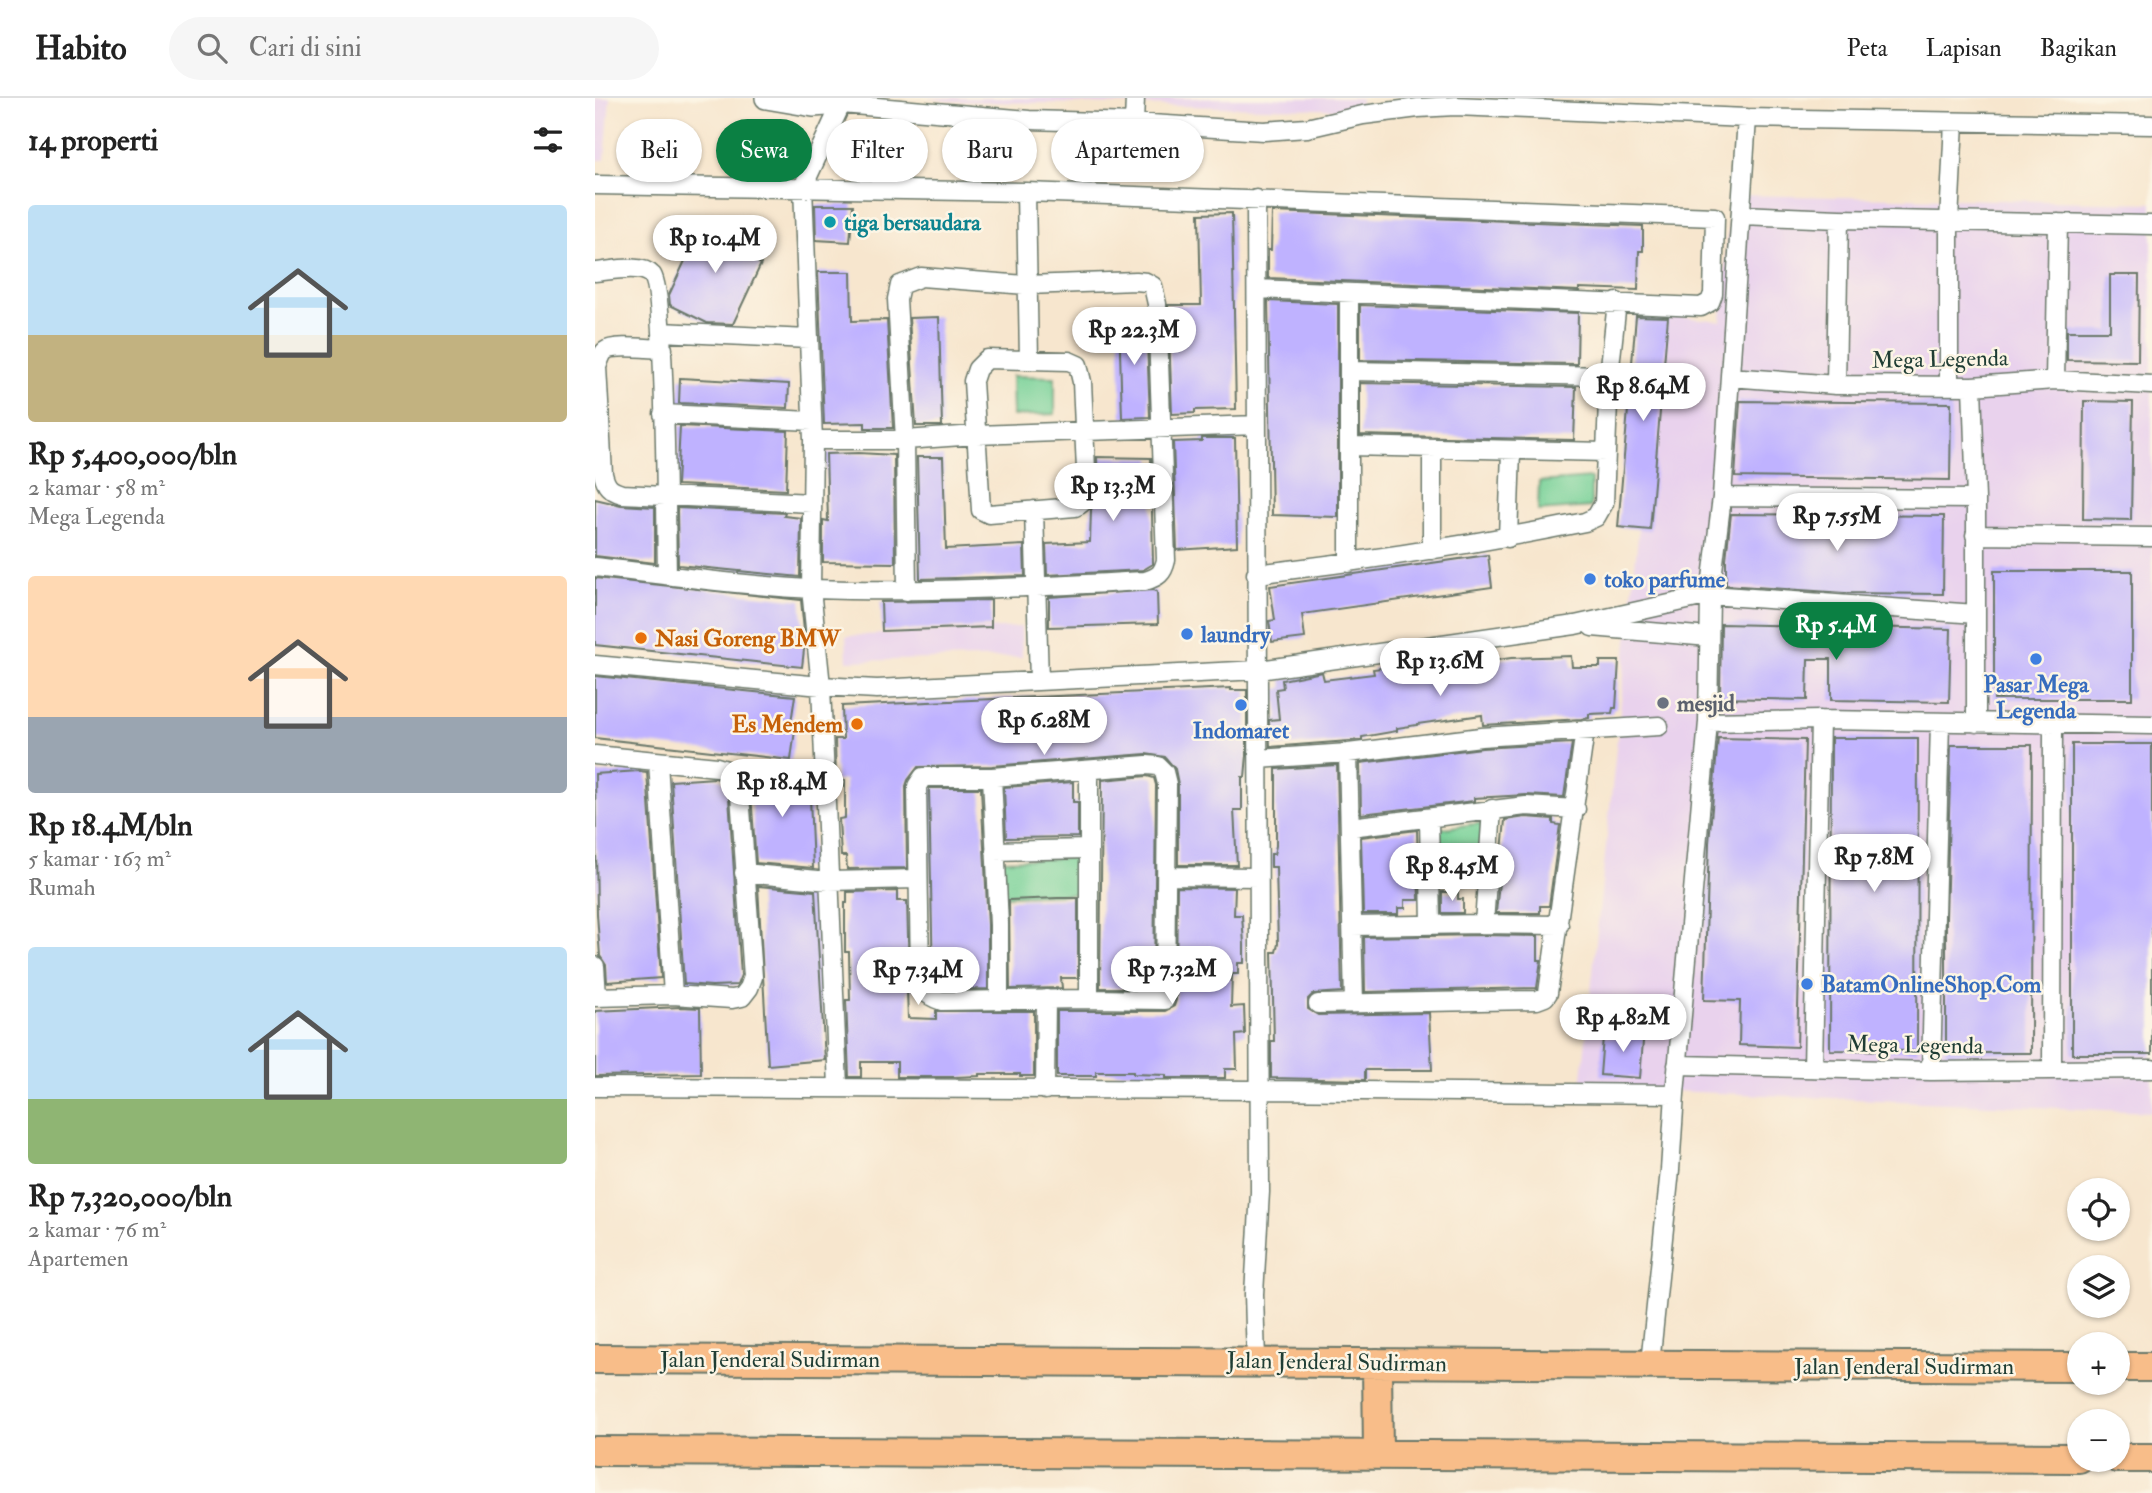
<!DOCTYPE html>
<html lang="id">
<meta charset="utf-8">
<style>
body{margin:0;font-family:"IM FELL Double Pica",serif;background:#f6f6f6;color:#222;height:100vh;display:flex;flex-direction:column;font-size:26px;white-space:nowrap}
*{box-sizing:border-box;margin:0}
p{font-size:23px;color:#767676}
.icon{flex:none;width:38px;height:38px;fill:none;stroke:currentColor;stroke-width:2;stroke-linecap:round;stroke-linejoin:round}
.map{position:relative;flex:1;overflow:hidden}
.details{display:flex;flex-direction:column;background:#fff;width:595px}
.details>*{flex:none}
.banner{position:absolute;left:21px;top:21px;width:665px;height:63px;display:flex;gap:14px}
.tools{position:absolute;left:1472px;top:1080px;display:grid;gap:14px}
.tools a{display:grid;place-items:center;width:63px;height:63px;border-radius:50%;background:#fff;box-shadow:0 2px 5px #0004;font-size:35px}
.price{position:absolute;translate:-50% -60px;padding:0 16px;border-radius:24px;background:#fff;color:#222;font-size:23px;line-height:46px;filter:drop-shadow(0 2px 4px #0008)}
.price::after{content:'';position:absolute;left:50%;top:42px;width:21px;height:16px;margin-left:-10px;background:inherit;clip-path:polygon(0 0,100% 0,50% 100%)}
.price.on{background:#0b8043;color:#fff}
ul{padding:0;list-style:none}
li{display:grid;align-content:center;gap:14px;height:371px;padding:0 28px}
li span{display:grid;place-items:center;height:217px;border-radius:7px;color:#555}
li>.icon{margin-inline-start:auto}
span .icon{width:126px;height:126px;fill:#fffc;stroke-width:1}
li b{font-size:30px}
h2{display:flex;justify-content:space-between;align-items:center;height:84px;padding:0 28px;font-size:30px}
.pill{padding:0 24px;border-radius:32px;background:#fff;box-shadow:0 2px 5px #0004;font-size:24px;line-height:63px}
.pill.on{background:#0b8043;color:#fff}
header{display:flex;align-items:center;gap:42px;box-sizing:border-box;height:98px;padding:0 35px;background:#fff;border-bottom:2px solid #e0e0e0}
header strong{font-size:33px}
nav{display:flex;gap:38px;margin-inline-start:auto;font-size:24px}
.search{width:490px;height:63px;background:#f6f6f6;display:flex;align-items:center;gap:18px;box-sizing:border-box;padding:0 24px;border-radius:38px;color:#767676;font-size:26px}
main{display:flex;flex:1;min-height:0}
.map>svg:first-child{display:block}
</style>
<header>
<strong>Habito</strong>
<div class="search"><svg class="icon" aria-label="search" viewBox="0 0 24 24"><circle cx="10" cy="10" r="6"/><path d="M15 15l6 6"/></svg>Cari di sini</div>
<nav><a>Peta</a><a>Lapisan</a><a>Bagikan</a></nav>
</header>
<main>
<section class="details">
<h2>14 properti<svg class="icon" aria-label="filters" viewBox="0 0 24 24"><path d="M4 7h16M4 17h16"/><circle cx="9" cy="7" r="2"/><circle cx="15" cy="17" r="2"/></svg></h2>
<ul>
<li><span style="background:linear-gradient(#bfe0f5 60%,#c2b280 0)"><svg class="icon" aria-label="home" viewBox="0 0 24 24"><path d="M3 11l9-7 9 7M6 9v11h12V9"/></svg></span><div><b>Rp 5,400,000/bln</b><p>2 kamar · 58 m²</p><p>Mega Legenda</p></div></li>
<li><span style="background:linear-gradient(#ffd9b3 65%,#9aa5b1 0)"><svg class="icon" aria-label="home" viewBox="0 0 24 24"><path d="M3 11l9-7 9 7M6 9v11h12V9"/></svg></span><div><b>Rp 18.4M/bln</b><p>5 kamar · 163 m²</p><p>Rumah</p></div></li>
<li><span style="background:linear-gradient(#bfe0f5 70%,#8fb573 0)"><svg class="icon" aria-label="home" viewBox="0 0 24 24"><path d="M3 11l9-7 9 7M6 9v11h12V9"/></svg></span><div><b>Rp 7,320,000/bln</b><p>2 kamar · 76 m²</p><p>Apartemen</p></div></li>
</ul>
</section>
<div class="map">
<svg width="1557" height="1395" viewBox="0 0 1557 1395">
<rect width="100%" height="100%" fill="#fcf5e5"/>
<filter id="ink" filterUnits="userSpaceOnUse"><feTurbulence type="fractalNoise" baseFrequency=".0143" numOctaves="2"/><feDisplacementMap in="SourceGraphic" scale="14" xChannelSelector="R" yChannelSelector="G"/><feConvolveMatrix kernelMatrix="1 2 1 2 8 2 1 2 1" color-interpolation-filters="sRGB"/></filter>
<filter id="wash" filterUnits="userSpaceOnUse"><feTurbulence type="fractalNoise" baseFrequency=".00686" numOctaves="4" result="noise"/><feDisplacementMap in="SourceGraphic" scale="28" xChannelSelector="R" yChannelSelector="G"/><feGaussianBlur stdDeviation="1.57" result="paint"/><feColorMatrix in="noise" values="0 0 0 0 0 0 0 0 0 0 0 0 0 0 0 0 0 1.4 0 .05"/><feComposite in="paint" operator="in"/></filter>
<g filter="url(#wash)">
<rect width="100%" height="100%" fill="#f7e6ce"/>
<!-- built -->
<path fill="#e9d2ed" d="M 0,0 L 15,0 L 10,62 L 0,62 Z
M 332,0 L 766,0 L 765,12 L 352,3 Z
M 1136,97 L 1557,105 L 1557,1014 L 986,989 L 1066,217 L 1126,223 Z
M 426,529 L 427,559 L 252,563 L 251,538 Z"/>
<!-- green -->
<path fill="#77d198" stroke="#4b8766" stroke-width="2" d="M 417,278 L 460,279 L 460,316 L 418,318 Z
M 996,380 L 996,409 L 943,413 L 944,384 Z
M 888,725 L 882,787 L 842,786 L 842,731 Z
M 480,760 L 481,796 L 409,798 L 408,762 Z"/>
<g id="blocks">
<!-- building -->
<path fill="#bfb2ff" d="M 220,107 L 258,107 L 255,144 L 221,142 Z
M 677,114 L 1048,128 L 1048,153 L 1044,153 L 1043,192 L 984,190 L 984,193 L 673,180 L 673,152 L 676,152 Z
M 637,115 L 641,311 L 600,312 L 600,315 L 577,316 L 573,207 L 606,207 L 604,116 Z
M 110,120 L 162,144 L 154,160 L 166,166 L 138,226 L 112,225 L 75,207 L 74,197 Z
M 223,174 L 256,174 L 257,223 L 292,222 L 298,330 L 270,330 L 270,325 L 229,326 Z
M 1515,177 L 1544,177 L 1543,263 L 1472,262 L 1472,233 L 1515,233 Z
M 673,203 L 743,206 L 743,419 L 677,417 Z
M 765,207 L 983,215 L 982,266 L 765,262 Z
M 551,218 L 555,319 L 527,320 L 524,219 Z
M 1041,218 L 1073,219 L 1055,432 L 1023,429 Z
M 344,219 L 347,328 L 321,328 L 314,220 Z
M 85,280 L 194,286 L 193,310 L 84,305 Z
M 765,285 L 981,289 L 979,342 L 765,337 Z
M 1145,303 L 1356,305 L 1355,382 L 1140,379 Z
M 1489,303 L 1538,304 L 1536,422 L 1488,421 Z
M 85,328 L 193,333 L 191,392 L 82,387 Z
M 607,340 L 640,340 L 642,448 L 582,452 L 578,344 L 607,343 Z
M 264,355 L 299,357 L 300,465 L 228,464 L 228,422 L 233,423 L 231,356 Z
M 322,359 L 348,359 L 351,451 L 429,447 L 430,478 L 325,481 Z
M 502,359 L 556,360 L 558,466 L 548,472 L 452,477 L 451,446 L 495,444 L 496,412 L 503,396 Z
M 0,401 L 26,407 L 60,409 L 60,465 L 0,458 Z
M 82,410 L 190,415 L 189,418 L 206,420 L 205,479 L 83,467 Z
M 1136,416 L 1349,418 L 1348,496 L 1250,495 L 1131,487 L 1131,461 Z
M 893,457 L 897,489 L 707,516 L 710,540 L 677,544 L 674,523 L 680,522 L 675,488 Z
M 1399,473 L 1537,473 L 1537,601 L 1399,601 Z
M 0,480 L 206,502 L 210,543 L 207,569 L 0,547 Z
M 559,492 L 562,494 L 563,526 L 454,529 L 454,499 Z
M 396,502 L 396,529 L 287,533 L 286,504 Z
M 1126,526 L 1356,531 L 1354,604 L 1236,602 L 1236,561 L 1213,561 L 1212,602 L 1125,600 Z
M 976,558 L 977,569 L 1005,569 L 1005,563 L 1024,563 L 1021,610 L 1018,610 L 1017,615 L 994,616 L 994,620 L 986,621 L 888,627 L 887,617 L 822,626 L 822,627 L 802,630 L 802,633 L 767,639 L 767,642 L 675,649 L 674,622 L 684,621 L 681,591 L 688,590 L 687,582 L 727,574 L 729,582 L 779,576 L 778,571 L 827,565 L 828,573 L 916,560 Z
M 0,578 L 200,598 L 195,631 L 200,632 L 196,662 L 0,640 Z
M 636,590 L 636,592 L 652,592 L 652,657 L 650,679 L 647,679 L 647,712 L 639,712 L 642,767 L 583,767 L 583,686 L 580,671 L 570,659 L 551,656 L 397,668 L 323,669 L 313,682 L 311,688 L 312,770 L 252,771 L 251,758 L 246,758 L 244,721 L 250,720 L 250,682 L 241,683 L 240,641 L 248,641 L 247,608 Z
M 1123,640 L 1210,642 L 1202,949 L 1144,947 L 1145,903 L 1109,902 L 1114,745 Z
M 1236,640 L 1323,640 L 1322,953 L 1235,952 Z
M 977,645 L 969,699 L 931,697 L 879,700 L 879,703 L 766,716 L 765,665 L 887,650 Z
M 1477,646 L 1557,646 L 1557,956 L 1477,956 Z
M 1356,647 L 1437,647 L 1436,955 L 1351,955 L 1351,820 Z
M 742,667 L 747,894 L 718,896 L 713,901 L 713,911 L 723,917 L 834,915 L 837,972 L 770,972 L 770,982 L 676,980 L 676,943 L 679,943 L 677,854 L 681,854 L 683,846 L 681,769 L 676,769 L 676,756 L 679,756 L 681,748 L 681,671 Z
M 44,673 L 52,674 L 66,880 L 12,884 L 11,867 L 5,858 L 2,816 L 0,676 Z
M 194,675 L 194,677 L 214,676 L 218,770 L 161,765 L 156,696 L 149,678 Z
M 552,678 L 559,680 L 561,687 L 559,890 L 505,890 L 507,682 Z
M 120,680 L 127,682 L 134,700 L 146,877 L 142,887 L 117,888 L 89,886 L 76,683 Z
M 478,684 L 478,704 L 483,704 L 483,739 L 411,740 L 409,689 Z
M 334,690 L 386,690 L 393,827 L 393,891 L 349,892 L 341,888 L 338,882 Z
M 931,719 L 958,721 L 958,726 L 965,727 L 954,808 L 945,808 L 945,815 L 901,815 L 910,722 Z
M 822,732 L 824,802 L 810,802 L 810,810 L 803,810 L 803,816 L 768,816 L 766,739 Z
M 163,788 L 220,793 L 230,962 L 173,967 Z
M 582,789 L 640,790 L 639,817 L 647,817 L 649,846 L 649,865 L 643,865 L 643,876 L 637,876 L 636,909 L 649,908 L 650,936 L 641,937 L 642,971 L 630,971 L 630,980 L 571,980 L 571,977 L 538,976 L 538,974 L 501,974 L 501,978 L 462,978 L 462,913 L 570,913 L 579,908 L 581,902 Z
M 302,793 L 302,803 L 312,803 L 314,874 L 318,892 L 312,892 L 313,920 L 341,921 L 341,913 L 439,913 L 439,978 L 425,978 L 425,976 L 384,976 L 384,978 L 360,979 L 302,979 L 302,964 L 266,964 L 266,979 L 254,979 L 251,902 L 255,902 L 254,854 L 250,854 L 250,805 L 252,805 L 252,794 Z
M 847,794 L 863,794 L 863,801 L 868,801 L 868,815 L 847,815 Z
M 463,800 L 483,800 L 483,880 L 466,880 L 467,890 L 415,891 L 414,802 Z
M 889,837 L 943,838 L 943,862 L 946,862 L 942,890 L 770,894 L 769,839 Z
M 86,909 L 105,910 L 106,976 L 0,978 L 0,913 Z
M 1022,929 L 1049,931 L 1045,980 L 1005,977 L 1008,939 L 1021,940 Z"/>
</g>
</g>
<g filter="url(#ink)">
<use href="#blocks" fill-opacity="0" stroke="#6b786a" stroke-width="2"/>
<g fill="none" stroke-linecap="round" stroke-linejoin="round">
<defs>
<path id="minor" d="M 247,6 L 434,22 L 539,25 L 669,33 L 712,30 L 768,17 L 823,10 L 860,8 L 1152,20 L 1557,27
M 539,25 L 540,0
M 0,87 L 431,94 L 1120,119 L 1118,196 L 1115,204 L 1106,209 L 662,191
M 431,94 L 434,261
M 661,101 L 665,1094 L 659,1196 L 661,1263
M 1147,117 L 1244,121 L 1557,127
M 0,174 C 15,173 46,165 57,177 C 71,193 71,438 72,477
M 754,195 L 754,465
M 66,234 L 214,241
M 68,251 C 55,251 19,246 10,253 C 6,256 4,264 2,269 L 8,376 C 11,388 14,392 27,396 L 217,405
M 392,261 L 474,263 L 483,267 L 487,284 L 492,394 C 491,402 488,406 480,409 L 394,416 L 386,412 L 378,283 L 382,271 Z
M 754,273 L 1014,278
M 1135,279 L 1241,287 L 1377,288 L 1460,282 L 1557,287
M 1460,282 L 1463,125
M 1354,286 L 1354,123 L 1359,24
M 1241,287 L 1244,121
M 1377,288 L 1381,401 L 1381,625
M 68,316 L 217,323
M 218,342 L 310,342 L 381,337 L 662,327
M 754,348 L 1011,354
M 1127,399 L 1381,401
M 439,412 L 444,583
M 1380,437 L 1557,439
M 913,440 L 916,353
M 837,452 L 837,350
M 0,469 C 72,477 147,488 218,491 C 329,495 440,489 550,483 C 563,479 568,476 571,462 L 562,206 L 558,188 L 551,184 L 541,183 L 432,187 L 326,179 L 305,187 L 302,201 L 310,342 L 312,493
M 661,476 C 771,463 881,446 990,424 L 1001,419 L 1009,405 L 1014,278 L 1022,204
M 997,529 L 1114,539
M 0,567 L 226,588 L 282,591 L 664,572 L 980,527 L 1115,497 L 1381,516
M 1113,624 L 1225,622 L 1557,627
M 753,655 L 759,905
M 0,657 L 122,669 L 135,673 L 145,697 L 158,879 L 154,890 L 147,899 L 137,901 L 78,897 L 0,899
M 664,661 L 753,655 L 886,639 L 1064,628
M 63,664 L 78,897
M 552,667 L 563,668 L 569,674 L 572,686 L 570,902 L 494,901 L 347,903 C 330,898 328,892 325,874 L 322,688 L 328,679 L 397,679 Z
M 494,673 L 494,901
M 397,679 L 404,827 L 404,902
M 834,721 L 836,827
M 755,729 L 931,708 L 981,711
M 400,753 L 493,751
M 149,775 L 234,783 L 323,781
M 571,778 L 663,779
M 889,826 L 897,711
M 757,828 L 889,826 L 964,827
M 0,868 L 2,898
M 723,906 L 942,902 L 950,899 L 953,895 L 990,632
M 1082,967 L 1336,973 L 1557,971
M 1218,970 L 1225,622
M 1457,971 L 1458,626
M 1336,973 L 1345,624
M 0,989 L 663,992 L 1080,996
M 243,989 L 226,588 L 216,491 L 218,342 L 208,89 L 249,0
M 450,992 L 451,901
M 1055,1266 L 1075,1072 L 1080,996 L 1113,624 L 1115,497 L 1127,399 L 1152,20"/>
<path id="tertiary" d="M 171,0 L 218,8 L 247,6"/>
<path id="trunk" d="M 0,1261 L 1484,1269
M 782,1265 L 783,1357
M 1522,1269 L 1557,1269
M 0,1353 L 1484,1360
M 1522,1360 L 1557,1360"/>
</defs>
<!-- minor casing -->
<use href="#minor" stroke="#6b786a" stroke-width="21"/>
<!-- tertiary casing -->
<use href="#tertiary" stroke="#6b786a" stroke-width="24"/>
<!-- trunk casing -->
<use href="#trunk" stroke="#6b786a" stroke-width="32"/>
<!-- minor -->
<use href="#minor" stroke="#fff" stroke-width="18"/>
<!-- tertiary -->
<use href="#tertiary" stroke="#fff" stroke-width="21"/>
<!-- trunk -->
<use href="#trunk" stroke="#f8bd89" stroke-width="28"/>
</g>
</g>
<!-- markers -->
<circle fill="#0f9aa8" stroke="#fcf5e5" stroke-width="2.5" cx="235" cy="124" r="7"/>
<g fill="#3f7fe0" stroke="#fcf5e5" stroke-width="2.5">
<circle cx="995" cy="481" r="7"/>
<circle cx="592" cy="536" r="7"/>
<circle cx="1441" cy="561" r="7"/>
<circle cx="646" cy="607" r="7"/>
<circle cx="1212" cy="886" r="7"/>
</g>
<g fill="#e8710a" stroke="#fcf5e5" stroke-width="2.5">
<circle cx="46" cy="540" r="7"/>
<circle cx="262" cy="626" r="7"/>
</g>
<circle fill="#6b7280" stroke="#fcf5e5" stroke-width="2.5" cx="1068" cy="605" r="7"/>
<g text-anchor="middle" dominant-baseline="central" stroke-width="5" stroke-linejoin="round" paint-order="stroke">
<!-- culture labels -->
<g font-size="23" font-weight="bold" fill="#0d838f" stroke="#fcf5e5" text-anchor="start">
<text x="249" y="124">tiga bersaudara</text>
</g>
<!-- street labels -->
<g font-size="23" fill="#1f3d34" stroke="#fcf5e5">
<text transform="translate(1345 261) rotate(-1)">Mega Legenda</text>
<text transform="translate(1320 947) rotate(1)">Mega Legenda</text>
<text x="175" y="1261">Jalan Jenderal Sudirman</text>
<text transform="translate(742 1264) rotate(1)">Jalan Jenderal Sudirman</text>
<text x="1309" y="1268">Jalan Jenderal Sudirman</text>
</g>
<!-- shop labels -->
<g font-size="23" font-weight="bold" fill="#366cbe" stroke="#fcf5e5" text-anchor="start">
<text x="1009" y="481">toko parfume</text>
<text x="606" y="536">laundry</text>
<text x="1441" y="586" text-anchor="middle">Pasar Mega<tspan x="1441" dy="26">Legenda</tspan></text>
<text x="646" y="632" text-anchor="middle">Indomaret</text>
<text x="1226" y="886">BatamOnlineShop.Com</text>
</g>
<!-- food labels -->
<g font-size="23" font-weight="bold" fill="#c56008" stroke="#fcf5e5" text-anchor="start">
<text x="60" y="540">Nasi Goreng BMW</text>
<text x="248" y="626" text-anchor="end">Es Mendem</text>
</g>
<!-- worship labels -->
<g font-size="23" font-weight="bold" fill="#5b616d" stroke="#fcf5e5" text-anchor="start">
<text x="1082" y="605">mesjid</text>
</g>
</g>
</svg>
<div class="tools">
<a><svg class="icon" aria-label="locate" viewBox="0 0 24 24"><circle cx="12" cy="12" r="6"/><path d="M12 2v4M12 18v4M2 12h4M18 12h4"/></svg></a>
<a><svg class="icon" aria-label="layers" viewBox="0 0 24 24"><path d="M12 4l9 5-9 5-9-5zM3 14l9 5 9-5"/></svg></a>
<a>+</a>
<a>−</a>
</div>
<b class="price" style="left:120px;top:177px">Rp 10.4M</b>
<b class="price" style="left:539px;top:269px">Rp 22.3M</b>
<b class="price" style="left:1048px;top:325px">Rp 8.64M</b>
<b class="price" style="left:518px;top:425px">Rp 13.3M</b>
<b class="price" style="left:1242px;top:455px">Rp 7.55M</b>
<b class="price on" style="left:1241px;top:564px">Rp 5.4M</b>
<b class="price" style="left:845px;top:600px">Rp 13.6M</b>
<b class="price" style="left:449px;top:659px">Rp 6.28M</b>
<b class="price" style="left:187px;top:721px">Rp 18.4M</b>
<b class="price" style="left:1279px;top:796px">Rp 7.8M</b>
<b class="price" style="left:857px;top:805px">Rp 8.45M</b>
<b class="price" style="left:577px;top:908px">Rp 7.32M</b>
<b class="price" style="left:323px;top:909px">Rp 7.34M</b>
<b class="price" style="left:1028px;top:956px">Rp 4.82M</b>
<div class="banner">
<a class="pill">Beli</a>
<a class="pill on">Sewa</a>
<a class="pill">Filter</a>
<a class="pill">Baru</a>
<a class="pill">Apartemen</a>
</div>
</div>
</main>
